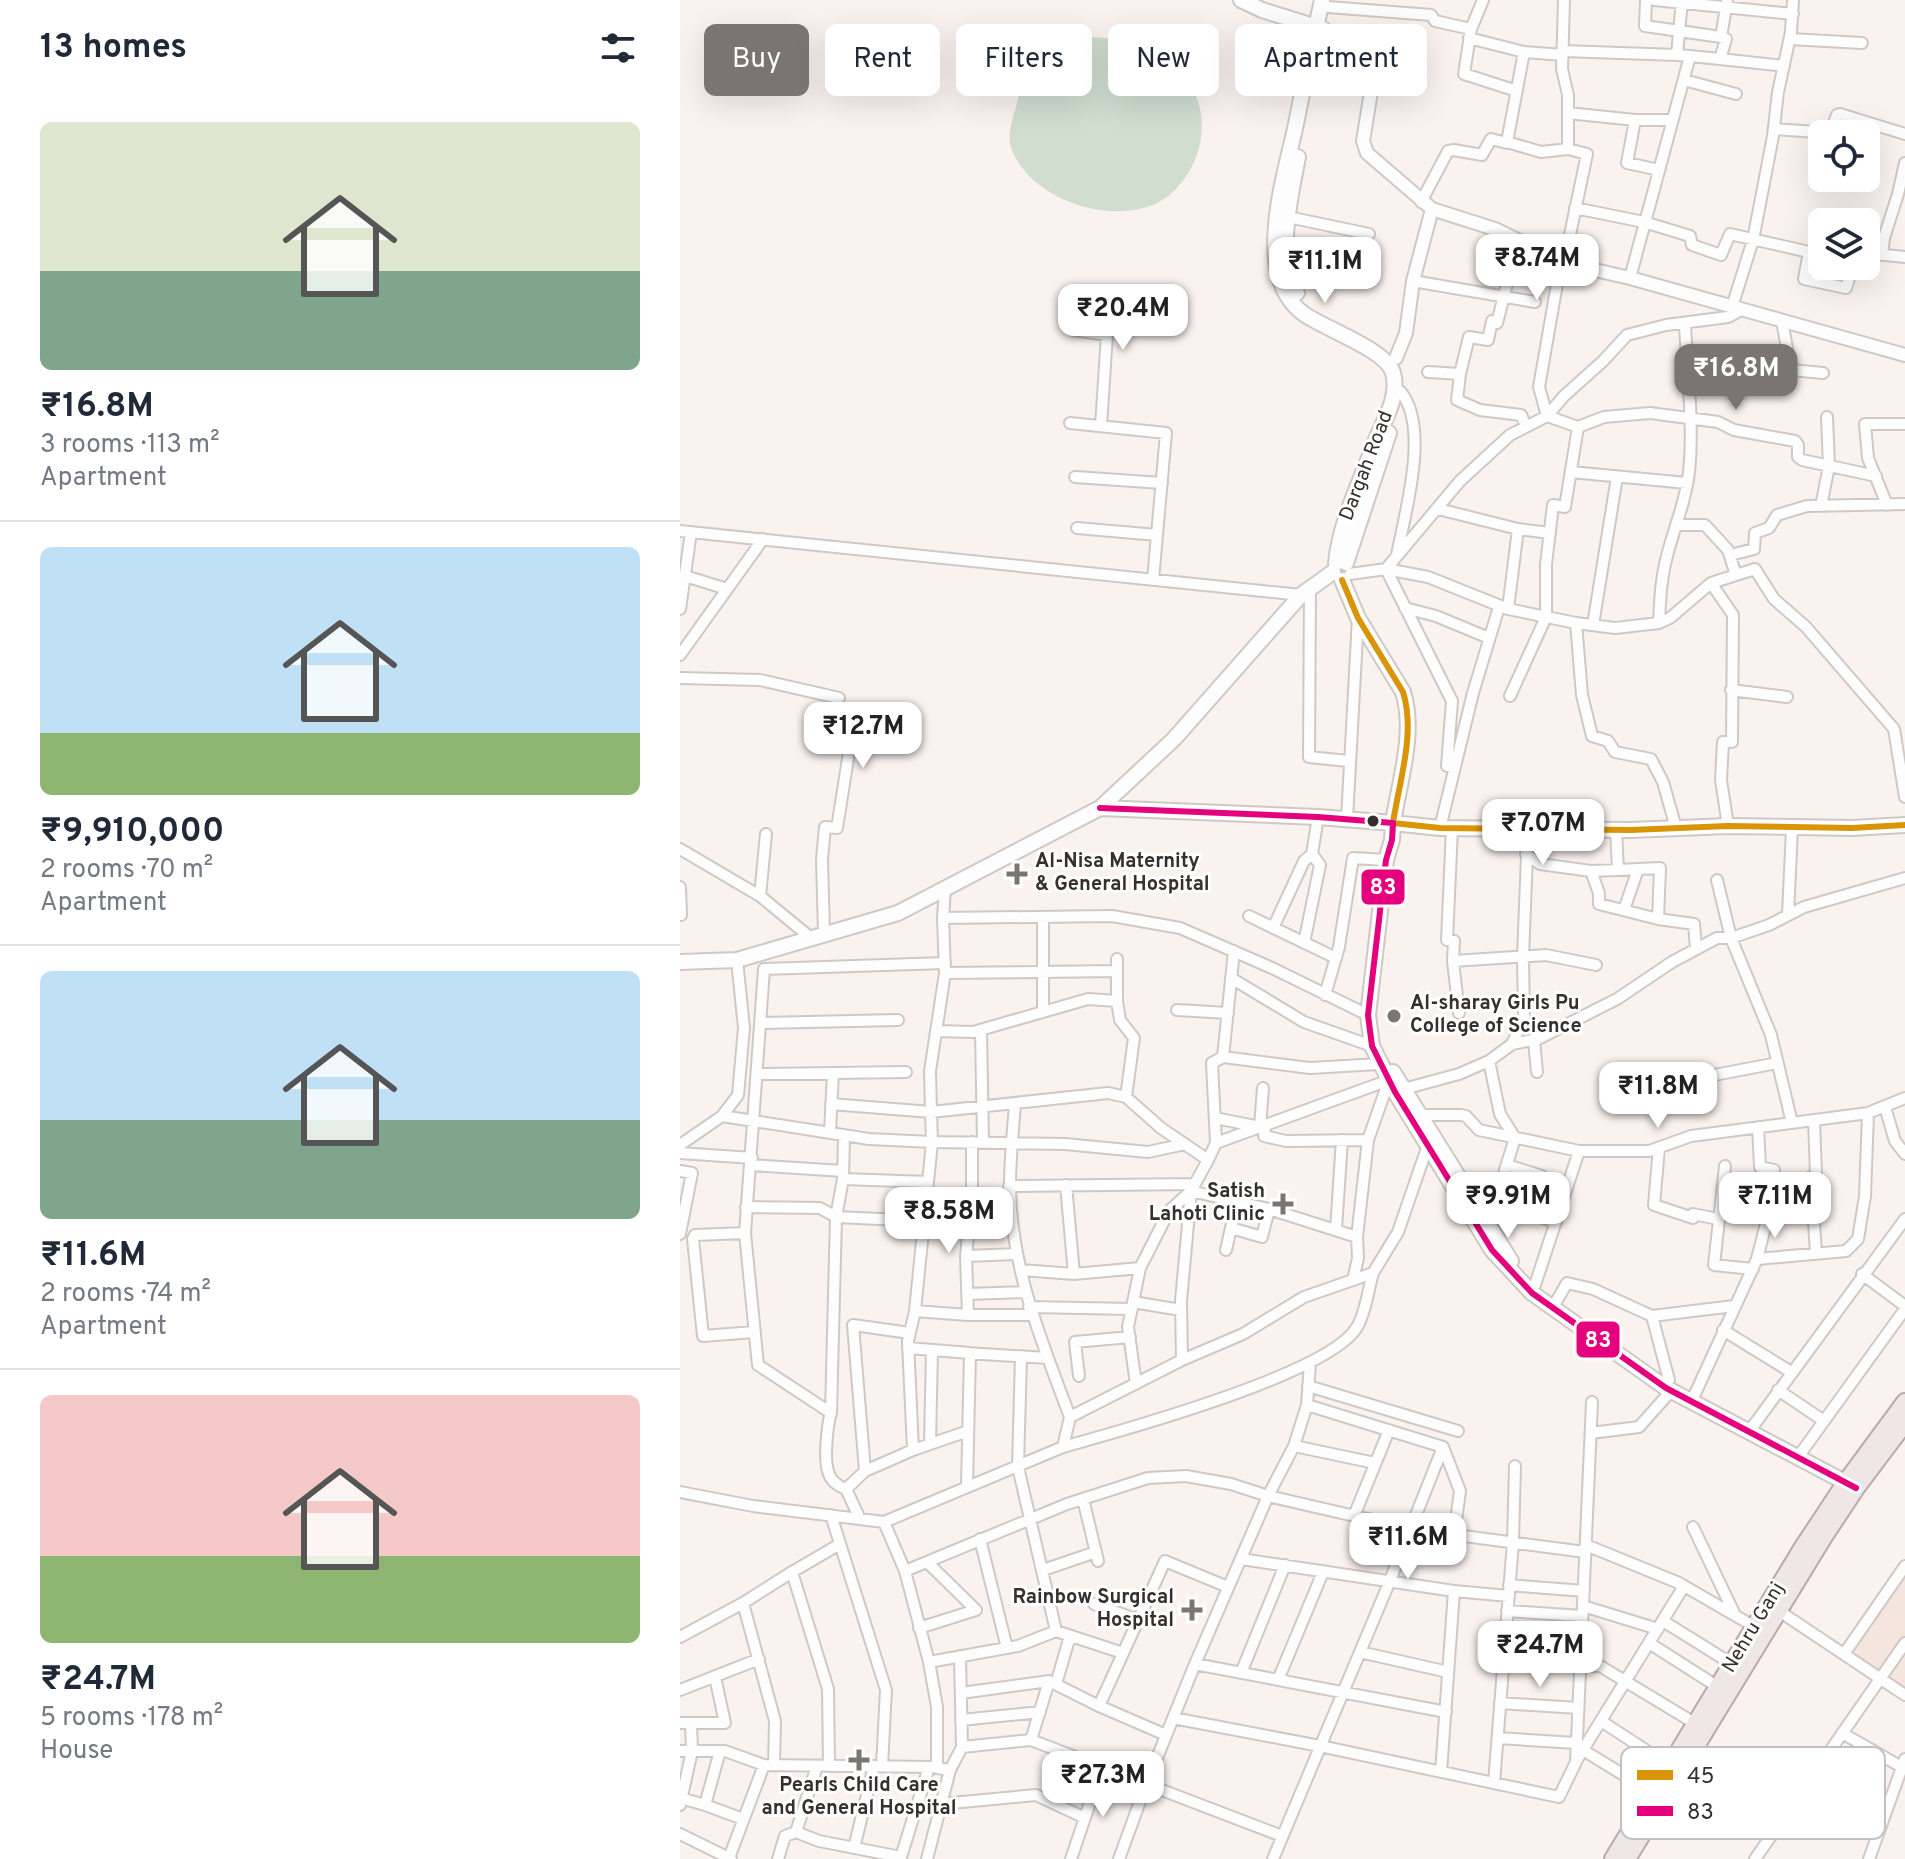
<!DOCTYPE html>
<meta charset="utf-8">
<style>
body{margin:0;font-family:Overpass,sans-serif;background:#f6f6f7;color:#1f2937;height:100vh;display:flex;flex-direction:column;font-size:30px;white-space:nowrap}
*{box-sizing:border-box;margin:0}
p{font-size:26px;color:#747a83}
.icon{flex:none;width:44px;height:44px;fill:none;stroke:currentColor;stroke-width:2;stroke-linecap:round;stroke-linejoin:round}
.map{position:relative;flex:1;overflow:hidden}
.drawer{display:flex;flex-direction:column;background:#fff;width:680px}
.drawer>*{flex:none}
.top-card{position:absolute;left:24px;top:24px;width:760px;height:72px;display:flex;gap:16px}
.buttons{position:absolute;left:1128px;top:120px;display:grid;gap:16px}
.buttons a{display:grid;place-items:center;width:72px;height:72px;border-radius:12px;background:#fff;box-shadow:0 8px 32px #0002;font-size:40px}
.price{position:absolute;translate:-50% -68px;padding:0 18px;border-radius:16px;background:#fff;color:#222;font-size:26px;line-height:52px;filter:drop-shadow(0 2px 4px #0008)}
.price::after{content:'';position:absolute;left:50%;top:48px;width:24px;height:18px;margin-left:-12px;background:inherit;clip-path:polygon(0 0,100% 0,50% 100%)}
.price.selected{background:#7a7472;color:#fff}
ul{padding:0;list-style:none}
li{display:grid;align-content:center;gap:16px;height:424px;padding:0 40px}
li+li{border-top:2px solid #e0e1e3}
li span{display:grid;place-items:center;height:248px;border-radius:12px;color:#555}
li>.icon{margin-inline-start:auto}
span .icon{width:144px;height:144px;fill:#fffc;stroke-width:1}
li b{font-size:34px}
h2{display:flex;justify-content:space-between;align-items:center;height:96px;padding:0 40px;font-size:34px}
.tag{padding:0 28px;border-radius:12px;background:#fff;box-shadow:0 8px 32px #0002;font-size:28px;line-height:72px}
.tag.selected{background:#7a7472;color:#fff}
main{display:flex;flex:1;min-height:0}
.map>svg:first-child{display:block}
</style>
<main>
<section class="drawer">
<h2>13 homes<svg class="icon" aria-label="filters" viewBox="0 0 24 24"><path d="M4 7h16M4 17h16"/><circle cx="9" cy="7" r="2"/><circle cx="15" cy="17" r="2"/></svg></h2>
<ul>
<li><span style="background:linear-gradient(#dfe7d0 60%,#7fa58c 0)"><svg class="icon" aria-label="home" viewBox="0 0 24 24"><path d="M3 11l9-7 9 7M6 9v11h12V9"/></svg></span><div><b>₹16.8M</b><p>3 rooms · 113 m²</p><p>Apartment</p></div></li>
<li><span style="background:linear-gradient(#bfe0f5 75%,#8fb573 0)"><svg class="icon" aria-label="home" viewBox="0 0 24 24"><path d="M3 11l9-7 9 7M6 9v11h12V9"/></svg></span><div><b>₹9,910,000</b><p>2 rooms · 70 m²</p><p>Apartment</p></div></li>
<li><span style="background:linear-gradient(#bfe0f5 60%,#7fa58c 0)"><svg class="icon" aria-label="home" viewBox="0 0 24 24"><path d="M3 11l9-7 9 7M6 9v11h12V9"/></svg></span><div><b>₹11.6M</b><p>2 rooms · 74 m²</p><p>Apartment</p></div></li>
<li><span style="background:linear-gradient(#f6c9c9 65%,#8fb573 0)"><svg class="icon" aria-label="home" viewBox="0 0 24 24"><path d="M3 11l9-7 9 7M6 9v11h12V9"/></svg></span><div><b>₹24.7M</b><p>5 rooms · 178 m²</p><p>House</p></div></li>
</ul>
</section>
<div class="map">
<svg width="1225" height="1859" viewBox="0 0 1225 1859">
<rect width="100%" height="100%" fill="#faf2ef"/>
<!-- built -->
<path fill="#f4e5de" d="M 1225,1576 L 1225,1689 L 1173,1652 Z"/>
<!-- green -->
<path fill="#d0ddcf" d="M 411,37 C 434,39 462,40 482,54 C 530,87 535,148 495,190 C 452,234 350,205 331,147 C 326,133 335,113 338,99 C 348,59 373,46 411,37 Z"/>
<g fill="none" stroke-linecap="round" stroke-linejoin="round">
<defs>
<path id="minor" d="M 884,0 L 882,69 L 888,95 L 888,149 L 907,154 L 884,263
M 966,0 L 965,26 L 1041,37
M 974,0 L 1113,14
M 648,7 L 751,15 L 755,21 L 791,29 L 803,0
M 791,29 L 784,74 L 837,91
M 789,38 L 844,52
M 1110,39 L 1182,43
M 883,51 L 997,55
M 883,55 L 844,52 L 827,142 L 861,152 L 888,149
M 1010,56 L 1040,59 L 1046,39 L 1041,37 L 1047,2
M 1040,59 L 1104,66
M 1004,80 L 1056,94
M 888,113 L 955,120
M 1094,129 L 1150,133 L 1157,115 L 1160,114 L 1225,134
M 979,170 L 947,163 L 955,120 L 991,120
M 741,202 L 768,151 L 774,150 L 802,155 L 811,139 L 827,143
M 895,208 L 964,222 L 1010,236 L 1012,245 L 1041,255 L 1050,234 L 1129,252 L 1124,279 L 1166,288 L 1173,266
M 608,217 L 689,234
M 1186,253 L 1225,257
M 1202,255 L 1204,238 L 1218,194 L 1225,163
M 881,261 L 859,387 L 867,416 L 898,427 L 924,417 L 970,413 L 1038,422 L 1054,430 L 1115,441 L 1118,445 L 1118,457 L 1122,460 L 1196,476
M 950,278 L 1010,56 L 997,55 L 1002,0
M 733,281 L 855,302
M 1052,307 L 1073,240 L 1093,136 L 1098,92 L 1111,32 L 1113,0
M 1102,321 L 1111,370 L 1143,373
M 393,330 L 427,335 L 421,426
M 748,372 L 780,374 L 777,400 L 800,410 L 841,415 L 846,426
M 780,374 L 789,337 L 808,340 L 812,321 L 817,323 L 838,241
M 390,423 L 486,433 L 473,580
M 891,472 L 1007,483
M 395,477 L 482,483
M 1207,505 L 1188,458 L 1185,424 L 1225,424
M 1141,506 L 1149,466 L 1147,417
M 758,509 L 838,529
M 998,525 L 1025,525 L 1048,550 L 1056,575
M 397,528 L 477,535
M 0,531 L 621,595
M 717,555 C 725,512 750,429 721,392
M 1050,555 L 1074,549 L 1075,533 L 1089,528 L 1097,515 L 1127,506 L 1225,504
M 706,569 L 748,577 L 828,609 L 896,623 L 935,628 L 979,623 L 990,618 L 1031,583 L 1075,569 L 1094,599 L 1126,627 L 1214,729 L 1225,797
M 706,569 L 772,701 L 767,766 L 775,766
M 670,574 L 706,569 L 780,481 L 830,435 L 867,416 L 884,396 L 923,361 L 947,335 L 986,325 L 1048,317 L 1061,310
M 5,576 L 47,589
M 1031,583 L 1053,615 L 1052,742 L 1043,742 L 1041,780 L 1048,826
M 630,586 L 629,757 L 668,761
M 725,608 L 756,616 L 809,638
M 0,609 L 11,532
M 828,609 L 838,529 L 870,533
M 896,623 L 902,695 L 912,736 L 928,741 L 935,752 L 971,759 L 983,782 L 996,828
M 979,623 C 980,600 981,578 987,556 C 994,527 1006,502 1009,472 C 1014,423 1007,372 1005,324
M 913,625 L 937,477
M 0,655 L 83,539
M 0,678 L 80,680 L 159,698
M 1051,690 L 1107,697
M 830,696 L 866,617 L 866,564 L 873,505 L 885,507 L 898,427
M 143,726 L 173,727 L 157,828 L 145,827 L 142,859 L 144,934
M 667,819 L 678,618
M 760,828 L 793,693 L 819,607
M 772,828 L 767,940 L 774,941 L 773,961
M 936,830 L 938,870 L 911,871 L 919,893 L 919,904 L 978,919 L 1014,924 L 1016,949
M 0,849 L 80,896 L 131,938
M 846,854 L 860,864 L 911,871
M 938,870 L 980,868 L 978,919
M 0,887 L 1,915
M 265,889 L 263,918 L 432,916 L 500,928 L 592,968 L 688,1015
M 80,896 L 86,834
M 944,910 L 958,869
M 1108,915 L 1112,828
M 569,916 L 656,958
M 363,917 L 363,1012
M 263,918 L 265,973 L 250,1071 L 251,1112 L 428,1093 L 446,1097 L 481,1128 L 528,1160 L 536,1143
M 593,928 L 624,861 L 632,854 L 638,817
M 624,943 L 640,865 L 632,854
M 554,951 L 543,1057 L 532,1063 L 536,1143 L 709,1080
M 265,973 L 437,971
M 551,978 L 624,1022 L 692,1046
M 645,995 L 659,947 L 673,858 L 706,860
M 437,1001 L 437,959
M 497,1010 L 548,1013
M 779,1013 L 773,961 L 866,955 L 916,965
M 81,1023 L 218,1020
M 301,1030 L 303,1142
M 256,1031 L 293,1032 L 408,999 L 437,1001 L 440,1020 L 454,1038 L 446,1097
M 854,1040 L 857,1072
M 832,1044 L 844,1018 L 843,957 L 848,829
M 543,1057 L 630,1068 L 699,1064
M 77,1074 L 226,1072
M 1024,1077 L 1097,1063
M 720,1090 L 779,1074 L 809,1061
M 151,1104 L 251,1112 L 252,1142 L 385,1144 L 468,1152 L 505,1144
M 335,1104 C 333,1131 330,1158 330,1185 C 330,1266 362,1342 390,1417
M 1205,1107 L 1215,1141 L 1225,1154
M 741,1115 L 781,1115 L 786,1116 L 799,1130 L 899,1151 L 969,1151 L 1011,1136 L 1188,1113 L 1225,1098
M 42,1116 L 189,1139 L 252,1142 L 235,1311 L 228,1341 L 233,1450 L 185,1471 L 166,1489 L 180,1519
M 535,1118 L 580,1127 L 583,1088
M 1134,1120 L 1136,1175 L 1131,1177 L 1136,1253
M 1112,1123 L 1091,1035 L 1051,938 L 1089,925 L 1124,907 L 1225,878
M 585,1126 L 584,1136 L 606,1141 L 688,1140 L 709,1080
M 150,1132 L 153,1073
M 164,1135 L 163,1179 L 248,1182
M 0,1145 L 42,1116 L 58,1095 L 64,1028 L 57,960
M 979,1148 L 974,1205 L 1013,1218 L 1013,1214 L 1038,1219
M 0,1153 L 72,1158
M 71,1165 L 163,1171
M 827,1165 L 862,1176
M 1045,1166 L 1034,1265 L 1073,1269
M 0,1171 L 12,1173 L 0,1234
M 163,1179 L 156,1217 L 151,1413 C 147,1425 144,1459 148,1471 C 150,1480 158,1486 166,1489
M 329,1186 L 515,1184
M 788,1191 L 815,1202 L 835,1138 L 820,1114 L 809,1061 L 832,1044 L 858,1039 L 937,999 L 992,962 L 1037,938 L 1051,938 L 1037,880
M 815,1202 L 876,1222
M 66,1207 L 140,1208 L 156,1217 L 244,1221
M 551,1228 L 582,1237 L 589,1209
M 656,1229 L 662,1140
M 65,1233 L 15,1235 L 13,1239 L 23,1336 L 74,1332
M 546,1250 L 557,1201
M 286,1256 L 292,1194 L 292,1142
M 1077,1259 L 1088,1216 L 1094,1170 L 1080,1167 L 1078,1127
M 341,1270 L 394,1274 L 386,1185
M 394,1274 L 460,1268
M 1182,1274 L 1225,1306
M 673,1280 L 678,1258 L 677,1237 L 688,1140
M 855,1285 L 899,1151
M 288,1294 L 346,1292
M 453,1302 L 501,1310
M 349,1307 L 452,1309
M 873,1307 L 887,1283 L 913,1289 L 972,1316
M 235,1311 L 288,1315 L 286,1256 L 337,1254
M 288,1315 L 352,1315
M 1043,1330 L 1111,1372
M 228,1348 L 290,1353 L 287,1486
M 287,1353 L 368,1358
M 341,1356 L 338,1467 L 376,1631
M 502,1360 L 501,1301 L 511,1191 L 528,1160
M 399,1376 L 395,1342 L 450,1337
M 989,1380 L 972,1316 L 1054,1306
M 456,1384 L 448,1327 L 460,1268 L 489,1211 L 511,1191 L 589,1209 L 677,1237
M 628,1386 L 778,1431
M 1098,1390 L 1144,1421
M 1014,1396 L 1077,1259 L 1166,1251 L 1178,1239 L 1185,1196 L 1188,1113
M 151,1413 L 78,1365 L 65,1233 L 84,969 L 265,963
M 911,1433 L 959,1427 L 991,1391
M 1068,1433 L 1225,1219
M 250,1444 L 252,1350
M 614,1446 L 695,1463
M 383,1447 C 440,1431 650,1374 677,1327 C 686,1312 688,1290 693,1273
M 763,1447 L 780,1491 L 774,1535
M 233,1450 L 288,1431
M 1118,1457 L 1225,1309
M 185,1471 L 173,1325 L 230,1333
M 0,1492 L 73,1506 L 204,1522 L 383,1447 L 390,1417 L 502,1360 L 563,1334 L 624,1297 L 693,1273 L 718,1232 L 748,1145
M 403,1499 L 418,1561
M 151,1515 L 206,1690 L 202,1766
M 674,1516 L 709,1430
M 204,1522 L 225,1571 L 249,1662 L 257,1707 L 257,1768 L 270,1770
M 1013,1527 L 1055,1615
M 300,1539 L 327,1648
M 906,1545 L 999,1583 L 1075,1627
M 561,1559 L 774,1591 L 761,1772
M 363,1570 L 416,1552
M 225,1571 L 387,1504 L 468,1478 L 506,1476 L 551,1484 L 588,1496 L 731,1529 L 905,1552
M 829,1585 L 904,1591
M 774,1591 L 829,1596
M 63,1603 L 95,1721 L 94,1765
M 414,1604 L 458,1620
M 903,1606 L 978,1629
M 827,1611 L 902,1616
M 1099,1611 L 1225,1695
M 983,1621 L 1052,1664
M 239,1628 L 296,1610 L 247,1562
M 0,1637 L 63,1603 L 112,1572
M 969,1643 L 1038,1687
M 680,1652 L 768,1672
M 1164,1654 L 1225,1566
M 824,1659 L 920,1666 L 1016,1724
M 249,1662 L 338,1646 L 376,1631 L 443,1653
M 515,1664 L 766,1712
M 561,1673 L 605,1565
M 598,1680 L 643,1572
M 376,1684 L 390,1636
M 0,1690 L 79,1659
M 281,1693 L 369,1681
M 820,1703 L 898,1708
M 493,1718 L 640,1746 L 879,1797 L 896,1762 L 912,1402
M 281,1720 L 360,1712
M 921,1721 L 990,1766
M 0,1723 L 45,1723 L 35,1677
M 1162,1733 L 1225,1769
M 486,1735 L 419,1706 L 485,1561 L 548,1587
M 818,1738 L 896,1743
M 351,1740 L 369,1681 L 419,1706
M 282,1747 L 351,1740 L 602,1836
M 903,1750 L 973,1793
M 0,1751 L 45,1751 L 84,1765 L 255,1767
M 896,1761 L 1004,1586
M 137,1766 L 116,1832 L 139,1841 L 221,1857 L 249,1767
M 149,1766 L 148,1689 L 112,1572 L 160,1544
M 814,1783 L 833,1542 L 835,1466
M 1,1798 L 25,1805 L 40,1751
M 261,1804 L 356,1795 L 405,1818
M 0,1805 L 12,1751 L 11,1723
M 25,1805 L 63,1819
M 0,1834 L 51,1859
M 174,1848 L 194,1766
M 49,1858 L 84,1765
M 98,1859 L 105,1836 L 116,1832
M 247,1859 L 270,1770 L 282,1747 L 280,1656
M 391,1859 L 422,1767
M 439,1859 L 466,1785 L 515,1664 L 588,1496 L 614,1446 L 627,1405 L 630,1363
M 593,1859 L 709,1583 L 763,1447 L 627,1405
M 1075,1859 L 1225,1643
M 1189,1859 L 1225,1759"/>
<path id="tertiary" d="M 635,73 C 651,77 683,77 691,92 L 683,141 L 687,153 L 752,209 L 815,229 L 884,263 L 950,278 L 1225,355
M 716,358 L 726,333 L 733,281 L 752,209"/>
<path id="secondary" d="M 561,0 L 582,10 L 643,29
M 642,0 C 633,41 624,83 616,124 C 605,176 571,276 624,314 C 645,329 707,350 713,373 C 720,397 703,422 695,442 C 681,481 660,521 656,563
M 617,293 C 595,260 611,194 618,157
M 666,563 L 709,433
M 662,580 L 678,618 L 723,692 C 736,733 719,782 713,823 L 760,828 L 951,830 L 1048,826 L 1172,828 L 1225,825
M 420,808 L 638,817 L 713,823 L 712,840 L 706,860 L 688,1015 L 692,1046 L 715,1092 L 812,1250 L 852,1293 L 986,1388 L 1176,1488
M 0,962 L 57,960 L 218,913 L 420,808 L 494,739 L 621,595 L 653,572
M 713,1072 L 831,1261"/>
<path id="primary" d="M 933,1859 L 1123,1547 L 1166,1482 L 1225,1402
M 947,1859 L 1143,1538 L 1176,1488 L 1225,1423"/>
</defs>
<!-- minor casing -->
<use href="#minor" stroke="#cfc9c6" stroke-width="14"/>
<!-- tertiary casing -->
<use href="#tertiary" stroke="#cfc9c6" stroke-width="16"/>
<!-- secondary casing -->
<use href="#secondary" stroke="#cfc9c6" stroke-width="18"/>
<!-- primary casing -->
<use href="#primary" stroke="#bba9ac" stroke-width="20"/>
<!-- minor -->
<use href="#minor" stroke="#fefdfd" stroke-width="10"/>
<!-- tertiary -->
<use href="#tertiary" stroke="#fefdfd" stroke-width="12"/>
<!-- secondary -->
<use href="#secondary" stroke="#fefdfd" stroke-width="14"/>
<!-- primary -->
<use href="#primary" stroke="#efe6e8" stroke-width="16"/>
<defs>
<path id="bus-1" d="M 662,580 L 678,618 L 723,692 C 736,733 719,782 713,823 L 760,828 L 951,830 L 1048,826 L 1172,828 L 1225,825"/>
<path id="bus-2" d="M 420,808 L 638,817 L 713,823 L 712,840 L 706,860 L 688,1015 L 692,1046 L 715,1092 L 812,1250 L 852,1293 L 986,1388 L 1176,1488"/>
</defs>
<!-- bus-1 casing -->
<use href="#bus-1" stroke="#fff" stroke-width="12"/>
<!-- bus-2 casing -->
<use href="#bus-2" stroke="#fff" stroke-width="12"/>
<!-- bus-1 -->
<use href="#bus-1" stroke="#da9407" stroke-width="6"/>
<!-- bus-2 -->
<use href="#bus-2" stroke="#e5007d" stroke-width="6"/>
</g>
<!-- markers -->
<circle fill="#35302e" stroke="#fff" stroke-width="3" cx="693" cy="821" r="7"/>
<g fill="#7a7472" stroke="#fff" stroke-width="3">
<path d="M333 862h8v8h8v8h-8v8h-8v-8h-8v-8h8z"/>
<circle cx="714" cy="1016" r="8"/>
<path d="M599 1192h8v8h8v8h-8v8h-8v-8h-8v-8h8z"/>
<path d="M508 1598h8v8h8v8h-8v8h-8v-8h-8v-8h8z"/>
<path d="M175 1748h8v8h8v8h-8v8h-8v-8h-8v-8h8z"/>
</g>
<g text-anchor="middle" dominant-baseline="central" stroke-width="6" stroke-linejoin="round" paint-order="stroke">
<!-- street labels -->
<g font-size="20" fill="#35302e" stroke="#fff">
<text transform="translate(687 466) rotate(-69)">Dargah Road</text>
<text transform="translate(1074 1628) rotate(-59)">Nehru Ganj</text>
</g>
<!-- poi labels -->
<g font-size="20" font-weight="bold" fill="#35302e" stroke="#fff" text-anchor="start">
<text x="355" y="862">Al-Nisa Maternity<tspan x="355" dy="23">&amp; General Hospital</tspan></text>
<text x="730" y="1004">Al-sharay Girls Pu<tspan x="730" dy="23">College of Science</tspan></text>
<text x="585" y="1192" text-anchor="end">Satish<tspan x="585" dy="23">Lahoti Clinic</tspan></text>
<text x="494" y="1598" text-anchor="end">Rainbow Surgical<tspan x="494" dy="23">Hospital</tspan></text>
<text x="179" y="1786" text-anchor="middle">Pearls Child Care<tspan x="179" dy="23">and General Hospital</tspan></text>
</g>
</g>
<!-- legend -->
<rect x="941" y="1747" width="264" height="92" rx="12" fill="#fff" stroke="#c2c1c0" stroke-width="2"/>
<rect x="957" y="1770" width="36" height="10" fill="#da9407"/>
<rect x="957" y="1806" width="36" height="10" fill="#e5007d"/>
<g font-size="22" fill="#35302e">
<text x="1007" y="1783">45</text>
<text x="1007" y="1819">83</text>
</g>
<g stroke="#fff" stroke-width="3">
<rect x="680" y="868" width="46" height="38" rx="8" fill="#e5007d"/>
<rect x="895" y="1320" width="46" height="39" rx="8" fill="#e5007d"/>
</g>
<g font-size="22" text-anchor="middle" font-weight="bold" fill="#fff">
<text x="703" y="894">83</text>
<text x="918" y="1347">83</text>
</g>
</svg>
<div class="buttons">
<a><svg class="icon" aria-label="locate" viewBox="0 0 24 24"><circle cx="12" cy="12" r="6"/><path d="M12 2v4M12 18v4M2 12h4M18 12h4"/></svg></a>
<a><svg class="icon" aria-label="layers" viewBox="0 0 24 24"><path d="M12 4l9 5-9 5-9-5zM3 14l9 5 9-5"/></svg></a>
</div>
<b class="price" style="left:857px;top:302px">₹8.74M</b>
<b class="price" style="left:645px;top:305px">₹11.1M</b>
<b class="price" style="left:443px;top:352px">₹20.4M</b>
<b class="price selected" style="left:1056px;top:412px">₹16.8M</b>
<b class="price" style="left:183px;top:770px">₹12.7M</b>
<b class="price" style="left:863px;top:867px">₹7.07M</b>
<b class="price" style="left:978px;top:1130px">₹11.8M</b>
<b class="price" style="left:828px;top:1240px">₹9.91M</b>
<b class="price" style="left:1095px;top:1240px">₹7.11M</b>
<b class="price" style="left:269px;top:1255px">₹8.58M</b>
<b class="price" style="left:728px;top:1581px">₹11.6M</b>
<b class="price" style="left:860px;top:1689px">₹24.7M</b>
<b class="price" style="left:423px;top:1819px">₹27.3M</b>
<div class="top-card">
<a class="tag selected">Buy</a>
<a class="tag">Rent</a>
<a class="tag">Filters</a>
<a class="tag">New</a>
<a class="tag">Apartment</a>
</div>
</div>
</main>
